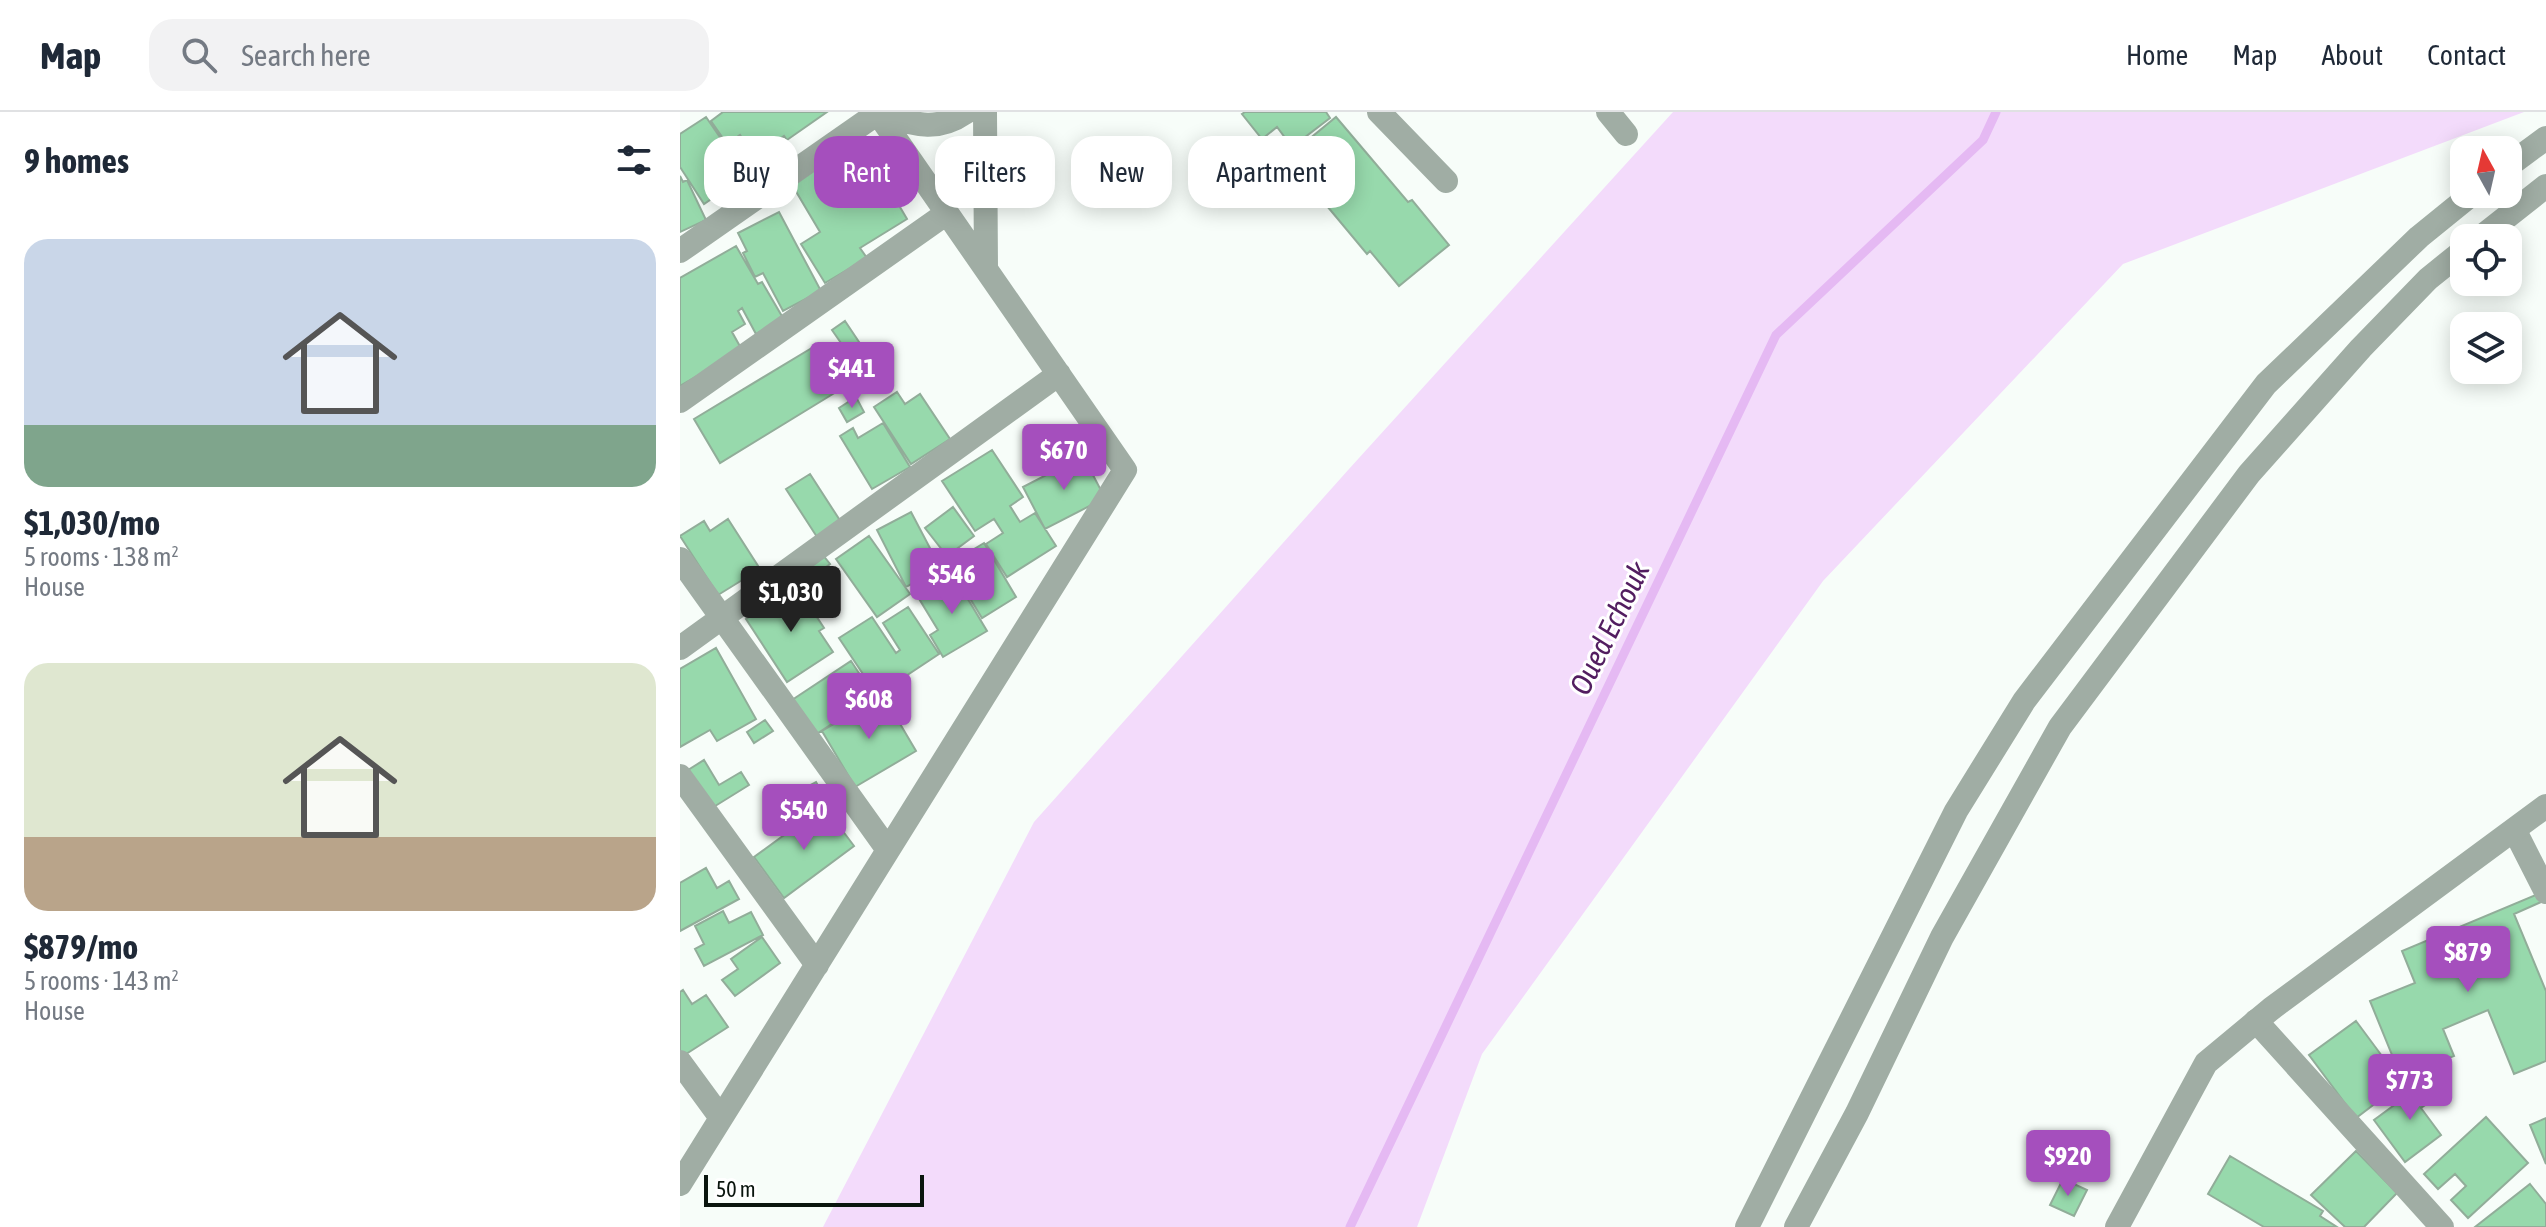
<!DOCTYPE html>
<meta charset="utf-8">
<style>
body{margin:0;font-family:"Asap Condensed",sans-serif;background:#f2f2f3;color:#1f2937;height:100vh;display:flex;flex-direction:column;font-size:30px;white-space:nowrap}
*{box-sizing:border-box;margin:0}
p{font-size:26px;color:#747a83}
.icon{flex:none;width:44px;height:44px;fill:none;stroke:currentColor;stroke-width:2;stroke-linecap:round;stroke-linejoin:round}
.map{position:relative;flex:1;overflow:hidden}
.sheet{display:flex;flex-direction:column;background:#fff;width:680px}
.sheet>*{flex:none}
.banner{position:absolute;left:24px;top:24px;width:760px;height:72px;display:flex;gap:16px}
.needle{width:52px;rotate:352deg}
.buttons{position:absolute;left:1770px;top:24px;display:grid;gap:16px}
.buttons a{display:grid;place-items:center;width:72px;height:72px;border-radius:16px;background:#fff;box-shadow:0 4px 20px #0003;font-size:40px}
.scale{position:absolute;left:24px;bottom:20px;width:220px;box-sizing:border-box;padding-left:8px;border:4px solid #0a150e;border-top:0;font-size:22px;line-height:28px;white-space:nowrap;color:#0a150e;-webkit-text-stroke:6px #fff;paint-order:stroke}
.price{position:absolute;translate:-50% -68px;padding:0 18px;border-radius:8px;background:#a54fbd;color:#fff;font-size:26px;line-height:52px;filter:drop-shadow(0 2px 4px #0008)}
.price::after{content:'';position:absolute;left:50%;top:48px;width:24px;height:18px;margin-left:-12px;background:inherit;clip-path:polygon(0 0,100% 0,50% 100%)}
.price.selected{background:#222;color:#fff}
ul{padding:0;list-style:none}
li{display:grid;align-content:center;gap:16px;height:424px;padding:0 24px}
li span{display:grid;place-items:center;height:248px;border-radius:24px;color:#555}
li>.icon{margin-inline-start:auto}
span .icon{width:144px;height:144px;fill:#fffc;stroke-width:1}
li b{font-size:34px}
h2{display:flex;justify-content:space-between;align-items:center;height:96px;padding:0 24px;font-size:34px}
.tag{padding:0 28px;border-radius:24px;background:#fff;box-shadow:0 4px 20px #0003;font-size:28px;line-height:72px}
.tag.selected{background:#a54fbd;color:#fff}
header{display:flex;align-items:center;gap:48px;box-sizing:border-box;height:112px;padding:0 40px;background:#fff;border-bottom:2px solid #e0e1e3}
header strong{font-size:38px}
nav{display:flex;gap:44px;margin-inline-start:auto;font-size:28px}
.search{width:560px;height:72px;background:#f2f2f3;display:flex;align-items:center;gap:20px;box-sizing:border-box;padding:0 28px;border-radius:24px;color:#747a83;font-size:30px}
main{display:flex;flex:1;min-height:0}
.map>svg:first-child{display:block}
</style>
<header>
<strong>Map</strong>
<div class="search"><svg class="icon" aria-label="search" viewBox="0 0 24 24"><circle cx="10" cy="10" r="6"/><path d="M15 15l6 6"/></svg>Search here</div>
<nav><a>Home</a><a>Map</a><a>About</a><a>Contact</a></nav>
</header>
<main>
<section class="sheet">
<h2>9 homes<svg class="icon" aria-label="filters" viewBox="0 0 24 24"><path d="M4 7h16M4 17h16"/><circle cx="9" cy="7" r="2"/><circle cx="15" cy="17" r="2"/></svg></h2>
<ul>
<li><span style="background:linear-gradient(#c9d6e8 75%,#7fa58c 0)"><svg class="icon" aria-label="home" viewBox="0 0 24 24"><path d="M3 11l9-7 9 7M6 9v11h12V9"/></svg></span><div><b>$1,030/mo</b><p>5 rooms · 138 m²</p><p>House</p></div></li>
<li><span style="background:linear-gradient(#dfe7d0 70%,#b9a48a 0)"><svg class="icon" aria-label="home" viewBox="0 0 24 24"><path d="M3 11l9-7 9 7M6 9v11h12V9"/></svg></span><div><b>$879/mo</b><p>5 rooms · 143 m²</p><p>House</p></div></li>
</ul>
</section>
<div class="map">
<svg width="1866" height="1115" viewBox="0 0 1866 1115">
<rect width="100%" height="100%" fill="#f7fdf9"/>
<!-- green -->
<path fill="#f3dbfb" d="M 993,0 L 1844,0 L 1443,152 L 1143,469 L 802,942 L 737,1115 L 143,1115 L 354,710 L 669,357 Z"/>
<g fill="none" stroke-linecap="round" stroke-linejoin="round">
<!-- stream -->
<path stroke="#e5b9f3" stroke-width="9" d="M 670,1115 L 1096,223 L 1303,28 L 1316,0"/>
</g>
<!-- building -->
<path fill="#97d9ac" stroke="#91ad99" stroke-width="2" d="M 43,0 L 147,0 L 107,28 L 104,24 L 75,45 L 60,23 L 47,32 L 31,9 Z
M 565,0 L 646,0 L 650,6 L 612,35 L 597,15 L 582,27 L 562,2 Z
M 26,5 L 66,63 L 24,92 L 0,55 L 0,22 Z
M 656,5 L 728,90 L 732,88 L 769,133 L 719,174 L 690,139 L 687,142 L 632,76 L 641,68 L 616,38 Z
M 181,29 L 227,107 L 180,136 L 187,146 L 145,171 L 121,132 L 140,120 L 111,71 Z
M 0,64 L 3,70 L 7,68 L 26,108 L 0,120 Z
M 99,100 L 141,179 L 103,199 L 83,161 L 75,165 L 63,141 L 67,139 L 58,121 Z
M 56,134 L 78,172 L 82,170 L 103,206 L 76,222 L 62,196 L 58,199 L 65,212 L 52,220 L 62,238 L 0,274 L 0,166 Z
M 165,209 L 183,236 L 170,244 L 152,218 Z
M 135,234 L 161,277 L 40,351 L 14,307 Z
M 217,280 L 225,292 L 240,282 L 270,327 L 231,352 L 194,295 Z
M 176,285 L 184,300 L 167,310 L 159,296 Z
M 203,311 L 230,355 L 192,377 L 160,324 L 173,316 L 178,326 Z
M 312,338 L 343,385 L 330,394 L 340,410 L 355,401 L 376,434 L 327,465 L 306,432 L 323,421 L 314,407 L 295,419 L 262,369 Z
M 403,344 L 425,386 L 365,417 L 343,375 Z
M 130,362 L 161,410 L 137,425 L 106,377 Z
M 273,395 L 294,424 L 267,444 L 245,416 Z
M 231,400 L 261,457 L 226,475 L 197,418 Z
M 48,407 L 80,457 L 38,483 L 0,424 L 24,409 L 30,419 Z
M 189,424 L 230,482 L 197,505 L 156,447 Z
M 304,431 L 336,485 L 302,506 L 269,452 Z
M 139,438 L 150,452 L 124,472 L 113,457 Z
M 274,464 L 307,519 L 263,545 L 250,523 L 258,518 L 238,485 Z
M 116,473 L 144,516 L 139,519 L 153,540 L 107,570 L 66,507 Z
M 228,495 L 259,542 L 197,583 L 159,526 L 192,505 L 216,541 L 220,538 L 203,511 Z
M 36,536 L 76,607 L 37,629 L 30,618 L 0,635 L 0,557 Z
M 171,549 L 194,584 L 135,623 L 112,588 Z
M 203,583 L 236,639 L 175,675 L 142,619 Z
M 85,608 L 93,619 L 74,631 L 67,620 Z
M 24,648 L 39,673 L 61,660 L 69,673 L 32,696 L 8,658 Z
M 136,670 L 147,690 L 102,714 L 91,694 Z
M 144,694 L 174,734 L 104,786 L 74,745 Z
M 26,756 L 37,776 L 49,769 L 59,787 L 0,819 L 0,771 Z
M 1858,782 L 1861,790 L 1834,802 L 1866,879 L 1866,949 L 1834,962 L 1808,898 L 1763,917 L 1774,944 L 1721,965 L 1690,889 L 1735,871 L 1722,839 Z
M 43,799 L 49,811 L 71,800 L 83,823 L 24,854 L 15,837 L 24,832 L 15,814 Z
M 82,825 L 100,851 L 55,884 L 42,868 L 58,857 L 51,847 Z
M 3,878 L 12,892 L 26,883 L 48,915 L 3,944 L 0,940 L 0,880 Z
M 1676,909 L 1722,971 L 1676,1006 L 1629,943 Z
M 1750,967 L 1761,982 L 1741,996 L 1761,1023 L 1725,1050 L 1694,1008 Z
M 1806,1005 L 1848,1051 L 1788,1106 L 1771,1088 L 1786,1074 L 1775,1062 L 1758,1077 L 1744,1062 Z
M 1866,1006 L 1866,1052 L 1850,1013 Z
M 1676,1039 L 1717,1081 L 1684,1115 L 1665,1115 L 1631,1083 Z
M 1550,1044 L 1643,1099 L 1640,1104 L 1657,1115 L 1584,1115 L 1528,1082 Z
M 1383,1067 L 1407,1078 L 1394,1104 L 1370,1093 Z
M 1850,1072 L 1866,1092 L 1866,1115 L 1795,1115 Z"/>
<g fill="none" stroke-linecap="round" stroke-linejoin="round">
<!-- minor -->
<path stroke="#a0ada4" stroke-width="24" d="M 305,0 L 306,157
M 699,0 L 766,69
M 928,0 L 946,22
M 0,139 L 198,1 C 232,11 254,22 286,0
M 0,289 L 267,101
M 0,447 L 208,738
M 0,536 L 379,262
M 0,664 L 137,853
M 1835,719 L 1866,780
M 1576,909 L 1762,1115
M 0,950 L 41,1006
M 0,1072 L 445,358 L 197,0"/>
<!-- tertiary -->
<path stroke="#a0ada4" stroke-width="24" d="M 1828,54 L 1866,26
M 1800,126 L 1866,74
M 1067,1115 L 1276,699 L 1344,589 L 1586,272 L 1739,125 L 1792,82
M 1116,1115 L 1177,1001 L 1262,825 L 1380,615 L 1569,362 L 1681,236 L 1748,167 L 1784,138
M 1437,1115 L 1526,951 L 1591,897 L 1866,694"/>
</g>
<g text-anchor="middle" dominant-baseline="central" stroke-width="6" stroke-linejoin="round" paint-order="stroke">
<!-- water labels -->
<g font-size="30" font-style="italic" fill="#521d60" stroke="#fff">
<text transform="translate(929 516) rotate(-64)">Oued Echouk</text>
</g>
</g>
</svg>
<div class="buttons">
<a><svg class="needle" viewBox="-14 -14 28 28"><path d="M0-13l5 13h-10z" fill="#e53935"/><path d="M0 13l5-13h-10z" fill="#747a83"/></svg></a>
<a><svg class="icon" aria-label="locate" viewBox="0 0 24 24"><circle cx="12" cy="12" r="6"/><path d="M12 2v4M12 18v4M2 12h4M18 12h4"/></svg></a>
<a><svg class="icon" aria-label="layers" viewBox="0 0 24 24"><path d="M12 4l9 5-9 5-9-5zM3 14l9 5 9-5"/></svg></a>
</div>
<div class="scale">50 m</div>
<b class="price" style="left:172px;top:298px">$441</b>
<b class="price" style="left:384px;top:380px">$670</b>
<b class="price" style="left:272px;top:504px">$546</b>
<b class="price selected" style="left:111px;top:522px">$1,030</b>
<b class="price" style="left:189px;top:629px">$608</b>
<b class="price" style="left:124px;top:740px">$540</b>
<b class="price" style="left:1788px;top:882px">$879</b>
<b class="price" style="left:1730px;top:1010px">$773</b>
<b class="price" style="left:1388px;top:1086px">$920</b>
<div class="banner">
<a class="tag">Buy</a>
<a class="tag selected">Rent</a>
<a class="tag">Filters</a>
<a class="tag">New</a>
<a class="tag">Apartment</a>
</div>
</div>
</main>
